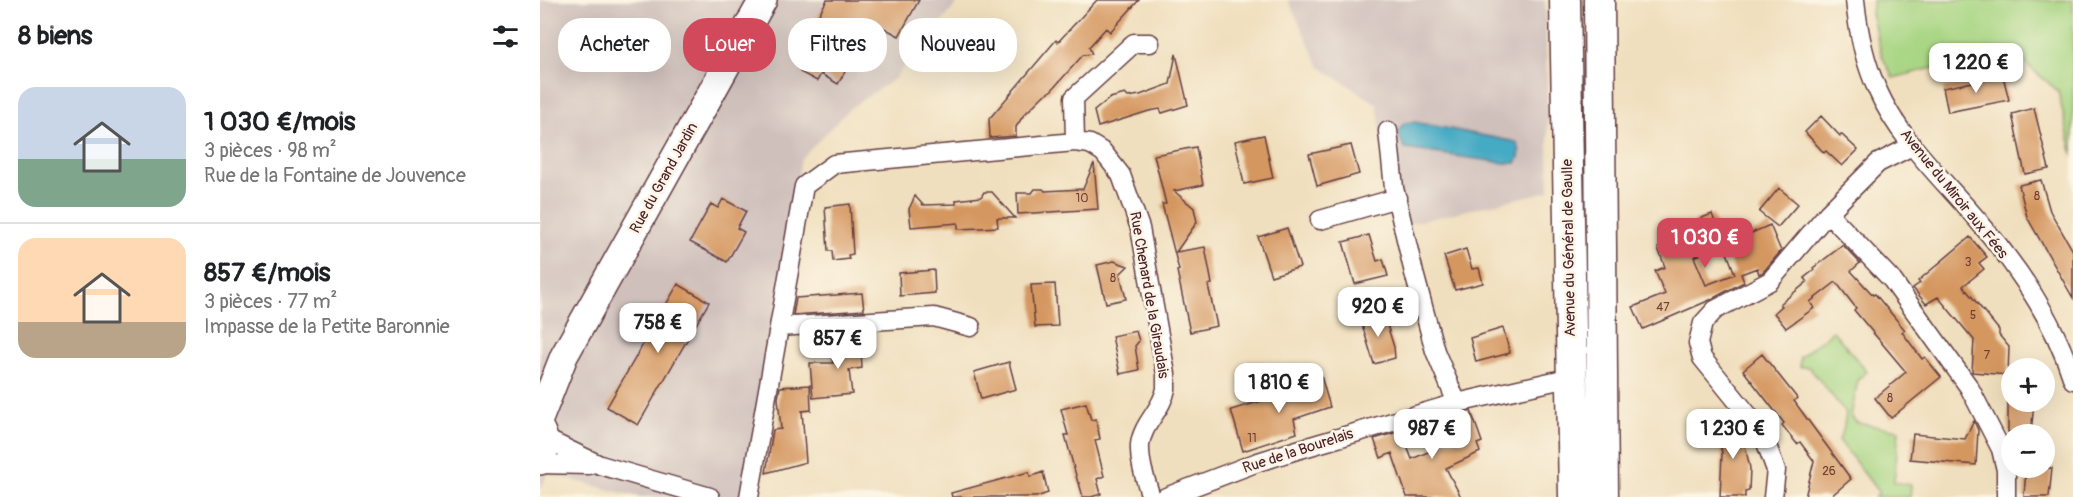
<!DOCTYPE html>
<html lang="fr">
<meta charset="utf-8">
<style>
body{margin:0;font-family:Pangolin,sans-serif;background:#f2f2f2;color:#202124;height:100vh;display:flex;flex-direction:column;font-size:22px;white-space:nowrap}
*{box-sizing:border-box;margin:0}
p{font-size:20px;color:#757577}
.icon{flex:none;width:33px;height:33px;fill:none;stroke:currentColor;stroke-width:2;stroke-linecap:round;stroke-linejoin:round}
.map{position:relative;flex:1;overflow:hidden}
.details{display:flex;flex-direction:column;background:#fff;width:540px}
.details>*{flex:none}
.hud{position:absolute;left:18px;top:18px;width:570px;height:54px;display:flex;gap:12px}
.fabs{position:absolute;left:1461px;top:358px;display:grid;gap:12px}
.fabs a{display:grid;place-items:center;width:54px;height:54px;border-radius:50%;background:#fff;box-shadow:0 6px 24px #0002;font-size:30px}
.price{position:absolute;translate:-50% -51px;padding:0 14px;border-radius:12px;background:#fff;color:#222;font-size:20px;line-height:39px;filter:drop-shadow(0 2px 3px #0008)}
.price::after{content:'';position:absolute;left:50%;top:36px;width:18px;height:14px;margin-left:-9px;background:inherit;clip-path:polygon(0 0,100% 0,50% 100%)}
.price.on{background:#d1495b;color:#fff}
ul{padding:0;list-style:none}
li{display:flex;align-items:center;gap:18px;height:150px;padding:0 18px}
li+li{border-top:2px solid #e0e0e0}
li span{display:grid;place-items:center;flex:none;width:168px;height:120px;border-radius:18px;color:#555}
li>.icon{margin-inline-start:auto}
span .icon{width:72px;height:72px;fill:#fffc;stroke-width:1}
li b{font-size:26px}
h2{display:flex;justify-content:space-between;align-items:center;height:72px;padding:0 18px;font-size:26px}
.tag{padding:0 21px;border-radius:24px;background:#fff;box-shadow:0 6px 24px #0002;font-size:21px;line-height:54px}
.tag.on{background:#d1495b;color:#fff}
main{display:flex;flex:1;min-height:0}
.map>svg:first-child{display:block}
</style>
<main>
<section class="details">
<h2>8 biens<svg class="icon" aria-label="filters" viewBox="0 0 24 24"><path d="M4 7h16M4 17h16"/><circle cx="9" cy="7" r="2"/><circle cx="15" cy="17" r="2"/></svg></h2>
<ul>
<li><span style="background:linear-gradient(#c9d6e8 60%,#7fa58c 0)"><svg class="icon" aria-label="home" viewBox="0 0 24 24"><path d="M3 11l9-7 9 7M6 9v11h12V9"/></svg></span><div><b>1 030 €/mois</b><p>3 pièces · 98 m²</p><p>Rue de la Fontaine de Jouvence</p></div></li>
<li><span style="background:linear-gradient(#ffd9b3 70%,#b9a48a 0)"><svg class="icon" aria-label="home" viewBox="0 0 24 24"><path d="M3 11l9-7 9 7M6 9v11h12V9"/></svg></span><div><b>857 €/mois</b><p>3 pièces · 77 m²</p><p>Impasse de la Petite Baronnie</p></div></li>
</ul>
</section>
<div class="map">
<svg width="1533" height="497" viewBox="0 0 1533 497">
<rect width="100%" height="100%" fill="#fcf5e5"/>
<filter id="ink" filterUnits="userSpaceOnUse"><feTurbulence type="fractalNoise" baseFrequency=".0167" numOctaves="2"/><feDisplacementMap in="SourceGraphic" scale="12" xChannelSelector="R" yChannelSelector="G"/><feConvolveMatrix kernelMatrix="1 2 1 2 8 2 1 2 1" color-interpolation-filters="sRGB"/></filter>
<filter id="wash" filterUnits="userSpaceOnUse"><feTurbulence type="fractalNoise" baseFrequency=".008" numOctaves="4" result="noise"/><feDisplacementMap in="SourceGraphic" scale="24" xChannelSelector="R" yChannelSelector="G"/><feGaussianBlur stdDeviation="1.35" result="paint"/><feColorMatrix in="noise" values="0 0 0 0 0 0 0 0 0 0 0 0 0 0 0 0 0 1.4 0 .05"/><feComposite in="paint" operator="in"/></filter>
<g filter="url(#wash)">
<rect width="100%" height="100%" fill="#f0dfbe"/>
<!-- industrial -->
<path fill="#cfc0bb" d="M 0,0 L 420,0 L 354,79 L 310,108 L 261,159 L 203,497 L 99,497 L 8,474 L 0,489 Z
M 748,0 L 1005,0 L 1009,191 L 855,227 L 837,104 L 780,67 Z"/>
<!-- green -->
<path fill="#a9d684" stroke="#7a7a58" stroke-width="1.5" d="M 1333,0 L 1533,0 L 1533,156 L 1518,91 L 1469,49 L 1353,78 L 1342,56 L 1331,13 Z
M 1293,331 L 1327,372 L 1318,379 L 1311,416 L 1317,423 L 1359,430 L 1354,482 L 1371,485 L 1370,497 L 1335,497 L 1339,493 L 1299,440 L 1303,431 L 1306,413 L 1269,367 L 1260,367 L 1260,357 Z"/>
<!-- water -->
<path fill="#44aac4" stroke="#476478" stroke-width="1.5" d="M 874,122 L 976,142 C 981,150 981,155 976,163 L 965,163 L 866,149 C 859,139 856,133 864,123 Z"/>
<g id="blocks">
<!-- building -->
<path fill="#d59760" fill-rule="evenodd" d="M 287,0 L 379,0 L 359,36 L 333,22 L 298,84 L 281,74 L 277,81 L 260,72 L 265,65 L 254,59 Z
M 557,0 L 599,0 L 570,32 L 566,28 L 549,47 L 552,54 L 543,55 L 511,91 L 504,95 L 483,116 L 476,127 L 476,136 L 450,138 L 449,119 L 516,40 L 518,42 Z
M 636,54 L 648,105 L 622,113 L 620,109 L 609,111 L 558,127 L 554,111 L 570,98 L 585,94 L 588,97 L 600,95 L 630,84 Z
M 1463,76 L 1469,100 L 1408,112 L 1403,88 Z
M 1494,108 L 1509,169 L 1485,174 L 1472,114 Z
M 1281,116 L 1300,136 L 1301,134 L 1318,150 L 1302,166 L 1286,151 L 1284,153 L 1265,132 Z
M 724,135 L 733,178 L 704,184 L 695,141 Z
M 811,145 L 819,174 L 777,186 L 769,154 Z
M 656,147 L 663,185 L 634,191 L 654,208 L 657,222 L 636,252 L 665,247 L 672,284 L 668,285 L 677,326 L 650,332 L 637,271 L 639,270 L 622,204 L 626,204 L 614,155 Z
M 554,163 L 558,209 L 478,214 L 477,193 L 492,193 L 495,189 L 503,189 L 505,191 L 543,189 Z
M 1501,180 L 1510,211 L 1533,251 L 1533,298 L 1487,217 L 1479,185 Z
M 1239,188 L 1258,204 L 1238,227 L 1219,212 Z
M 444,192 L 452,192 L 475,218 L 457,218 L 458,227 L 441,228 L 418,229 L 418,223 L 371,227 L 369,209 L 375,196 L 383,205 L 416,204 L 416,200 L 441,197 Z
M 183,199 L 206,211 L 197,228 L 204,232 L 187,262 L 150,242 L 171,204 L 178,208 Z
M 310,204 L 313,254 L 308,255 L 309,259 L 293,261 L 292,251 L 288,251 L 285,207 Z
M 1172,214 L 1184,245 L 1230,225 L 1241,251 L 1223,272 L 1219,274 L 1217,268 L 1201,274 L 1204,282 L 1170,300 L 1103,329 L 1093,307 L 1125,294 L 1115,271 L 1125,267 L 1118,248 L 1159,233 L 1154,221 ZM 1184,245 L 1195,274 L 1166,285 L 1154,257 Z
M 747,228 L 760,267 L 731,276 L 718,237 Z
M 829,235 L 837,261 L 843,259 L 848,276 L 815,284 L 803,242 Z
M 1430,237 L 1447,257 L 1439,263 L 1444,269 L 1423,286 L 1459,330 L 1459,335 L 1469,347 L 1468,375 L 1432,372 L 1434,340 L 1398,297 L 1386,304 L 1373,288 L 1380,283 L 1378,281 Z
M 1303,245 L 1320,263 L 1311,271 L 1333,295 L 1335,294 L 1365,330 L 1362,332 L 1382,359 L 1385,357 L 1401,377 L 1351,418 L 1335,398 L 1366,372 L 1314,310 L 1316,308 L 1296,282 L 1270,302 L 1274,308 L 1246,328 L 1234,313 L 1242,306 L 1240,304 L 1267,282 L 1264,278 L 1274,270 L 1273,268 Z
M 926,249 L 932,269 L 939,268 L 943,283 L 915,290 L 904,256 Z
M 574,261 L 588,266 L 580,274 L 586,299 L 566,303 L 557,265 Z
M 394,270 L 395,293 L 360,296 L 359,273 Z
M 138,284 L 169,302 L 98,425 L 67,407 Z
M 515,284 L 518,326 L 495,327 L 491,285 Z
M 322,293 L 324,310 L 253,315 L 256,298 Z
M 843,312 L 854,347 L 855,358 L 834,364 L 820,318 Z
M 963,328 L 970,353 L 936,362 L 930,338 Z
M 596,331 L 599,341 L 595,346 L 599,370 L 580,374 L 572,336 Z
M 320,333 L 322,368 L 309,370 L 312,394 L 273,398 L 270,363 L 293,363 L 292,358 L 303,358 L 301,334 Z
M 1222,354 L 1257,398 L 1254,401 L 1311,479 L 1290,497 L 1265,497 L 1274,461 L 1260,442 L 1257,444 L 1242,425 L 1244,423 L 1203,370 Z
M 469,362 L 476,389 L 441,399 L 434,372 Z
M 781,376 L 790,407 L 754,419 L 757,433 L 703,451 L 691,410 L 758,390 L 756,384 Z
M 270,385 L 271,410 L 262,411 L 266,462 L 226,473 L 233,430 L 241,429 L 238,398 L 240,387 Z
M 1468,402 L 1494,402 L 1491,434 L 1468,432 Z
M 546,403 L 551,420 L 556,419 L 560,439 L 555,440 L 564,476 L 557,479 L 561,494 L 551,497 L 543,497 L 539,483 L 538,483 L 525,435 L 528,435 L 521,409 Z
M 931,411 L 942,442 L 937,444 L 940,452 L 906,468 L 921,497 L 867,497 L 852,453 L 841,458 L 834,439 L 861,431 L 872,459 L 895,449 L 896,442 L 924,441 L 914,416 Z
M 1195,417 L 1198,428 L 1201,428 L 1210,468 L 1209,491 L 1205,492 L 1205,497 L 1180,497 L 1182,453 L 1176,423 Z
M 1434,421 L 1438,430 L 1436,465 L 1370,459 L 1373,434 L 1425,439 Z
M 1486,468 L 1512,468 L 1509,497 L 1484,497 Z
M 489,472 L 490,477 L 503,472 L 508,493 L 496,497 L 412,497 L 411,493 Z"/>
</g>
</g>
<g filter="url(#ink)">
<use href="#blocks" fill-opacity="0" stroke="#633c41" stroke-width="1.5"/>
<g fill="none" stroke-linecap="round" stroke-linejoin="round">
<defs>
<path id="street" d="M 1315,0 C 1318,30 1324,61 1337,89 C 1360,141 1404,180 1440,223 C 1479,268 1515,323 1533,380
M 848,131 L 854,188 L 874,273 L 895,351 L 917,403
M 535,142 L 534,98 L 594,43 L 610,43
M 1288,213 L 1352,280 L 1429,387 L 1461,449 L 1466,470 L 1466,497
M 780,220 L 857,198
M 239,327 L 394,317 L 431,327
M 4,438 L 60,465 L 170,497
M 0,464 L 49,465
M 209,497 L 264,186 L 294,164 L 535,142 L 550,144 L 563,152 L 581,175 L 600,228 L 626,374 C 626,379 626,384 626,389 C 622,410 602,424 600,445 C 599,463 606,481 611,497
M 626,497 L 718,462 L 757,450 L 917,403 L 1032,377
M 1233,497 L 1236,470 L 1222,432 L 1162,358 L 1158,343 L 1163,323 L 1175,310 L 1230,281 L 1288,213 L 1338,163 L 1372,146"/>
<path id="secondary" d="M 0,417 L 24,356 L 223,0
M 0,429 C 6,439 6,451 0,461"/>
<path id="primary" d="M 1025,0 L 1034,497
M 1059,0 L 1063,497"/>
</defs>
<!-- street casing -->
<use href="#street" stroke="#633c41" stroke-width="21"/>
<!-- secondary casing -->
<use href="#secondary" stroke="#633c41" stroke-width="30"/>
<!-- primary casing -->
<use href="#primary" stroke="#633c41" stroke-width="33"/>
<!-- street -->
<use href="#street" stroke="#fff" stroke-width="18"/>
<!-- secondary -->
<use href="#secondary" stroke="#fff" stroke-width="27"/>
<!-- primary -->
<use href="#primary" stroke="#fff" stroke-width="30"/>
</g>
</g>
<g text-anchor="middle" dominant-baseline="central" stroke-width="5" stroke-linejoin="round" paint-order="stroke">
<!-- number labels -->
<g font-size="12" fill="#6d3d38">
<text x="1497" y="196">8</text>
<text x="542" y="198">10</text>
<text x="1428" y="262">3</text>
<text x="573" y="278">8</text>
<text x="1123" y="307">47</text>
<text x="1433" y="315">5</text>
<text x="1447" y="355">7</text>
<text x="1350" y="398">8</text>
<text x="712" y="438">11</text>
<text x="1289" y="471">26</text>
</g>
<!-- street labels -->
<g font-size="15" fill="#4a1f2b" stroke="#fcf5e5">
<text transform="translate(124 178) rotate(-61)">Rue du Grand Jardin</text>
<text transform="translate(1414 194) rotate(51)">Avenue du Miroir aux Fées</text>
<text transform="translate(1029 248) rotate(-91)">Avenue du Général de Gaulle</text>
<text transform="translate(609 295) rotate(80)">Rue Chenard de la Giraudais</text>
<text transform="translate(758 451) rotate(-18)">Rue de la Bourelais</text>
</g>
</g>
</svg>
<div class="fabs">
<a>+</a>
<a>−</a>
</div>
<b class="price" style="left:1436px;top:94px">1 220 €</b>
<b class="price on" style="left:1165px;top:269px">1 030 €</b>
<b class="price" style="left:838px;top:338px">920 €</b>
<b class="price" style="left:118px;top:354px">758 €</b>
<b class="price" style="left:298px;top:370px">857 €</b>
<b class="price" style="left:739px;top:414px">1 810 €</b>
<b class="price" style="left:892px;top:460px">987 €</b>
<b class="price" style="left:1193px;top:460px">1 230 €</b>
<div class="hud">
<a class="tag">Acheter</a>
<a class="tag on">Louer</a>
<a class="tag">Filtres</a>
<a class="tag">Nouveau</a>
</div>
</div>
</main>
